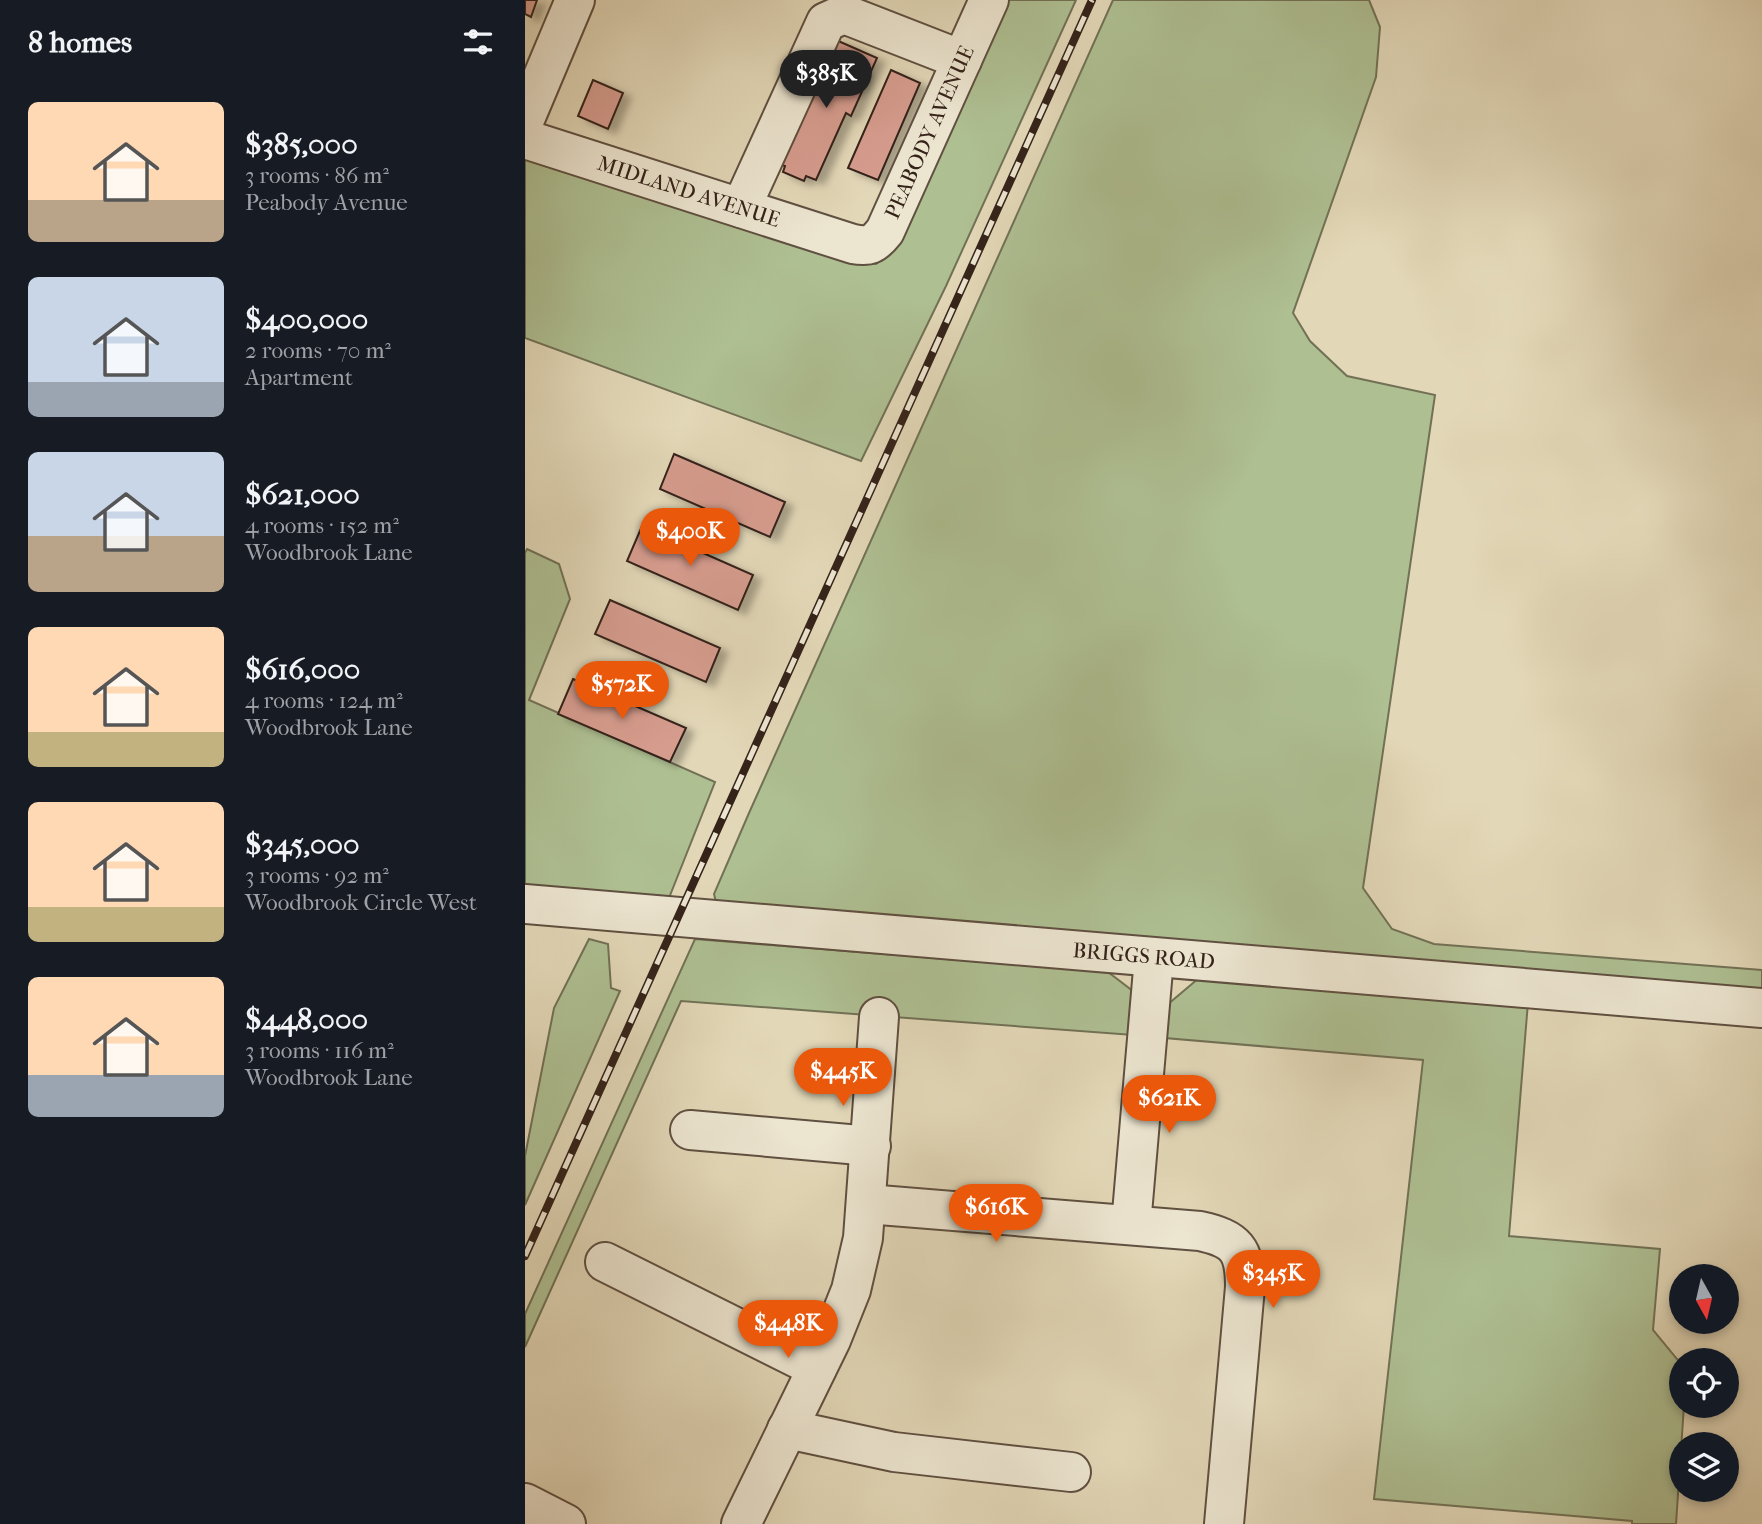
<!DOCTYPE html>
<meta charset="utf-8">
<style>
body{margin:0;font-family:"IM FELL French Canon",serif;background:#20242c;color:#f1f3f6;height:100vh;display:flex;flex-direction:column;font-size:26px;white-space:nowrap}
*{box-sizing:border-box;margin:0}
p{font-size:23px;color:#9ea1a6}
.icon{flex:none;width:38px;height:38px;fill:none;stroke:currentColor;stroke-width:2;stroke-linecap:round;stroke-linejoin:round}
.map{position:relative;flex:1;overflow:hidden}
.details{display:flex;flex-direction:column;background:#171b24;width:525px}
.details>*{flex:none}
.needle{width:46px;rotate:172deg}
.fabs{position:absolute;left:1144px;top:1264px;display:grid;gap:14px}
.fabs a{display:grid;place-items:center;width:70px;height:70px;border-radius:50%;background:#171b24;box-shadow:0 4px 10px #0003;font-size:35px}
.price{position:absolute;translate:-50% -60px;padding:0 16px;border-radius:24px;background:#ea580c;color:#fff;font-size:23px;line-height:46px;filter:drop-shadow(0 2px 4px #0008)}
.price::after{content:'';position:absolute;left:50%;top:42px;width:21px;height:16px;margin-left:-10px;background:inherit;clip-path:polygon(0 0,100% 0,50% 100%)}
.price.current{background:#222;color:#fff}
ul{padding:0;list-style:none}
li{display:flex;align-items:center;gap:21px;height:175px;padding:0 28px}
li span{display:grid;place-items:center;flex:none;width:196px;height:140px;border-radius:10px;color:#555}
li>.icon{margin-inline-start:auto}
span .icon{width:84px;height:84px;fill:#fffc;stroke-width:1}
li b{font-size:30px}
h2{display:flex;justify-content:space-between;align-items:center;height:84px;padding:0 28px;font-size:30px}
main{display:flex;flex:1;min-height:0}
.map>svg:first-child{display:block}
</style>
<main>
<section class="details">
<h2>8 homes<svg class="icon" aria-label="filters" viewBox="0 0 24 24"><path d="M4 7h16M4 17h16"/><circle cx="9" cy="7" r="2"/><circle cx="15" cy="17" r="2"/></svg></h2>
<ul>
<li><span style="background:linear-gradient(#ffd9b3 70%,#b9a48a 0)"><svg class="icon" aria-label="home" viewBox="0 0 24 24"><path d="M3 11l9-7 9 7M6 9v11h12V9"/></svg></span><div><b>$385,000</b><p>3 rooms · 86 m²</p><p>Peabody Avenue</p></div></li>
<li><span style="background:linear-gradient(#c9d6e8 75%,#9aa5b1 0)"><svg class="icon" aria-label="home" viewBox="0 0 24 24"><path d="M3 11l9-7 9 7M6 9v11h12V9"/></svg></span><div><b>$400,000</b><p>2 rooms · 70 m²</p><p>Apartment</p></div></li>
<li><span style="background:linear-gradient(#c9d6e8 60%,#b9a48a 0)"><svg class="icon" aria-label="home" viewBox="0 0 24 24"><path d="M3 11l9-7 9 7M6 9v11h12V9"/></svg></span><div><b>$621,000</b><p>4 rooms · 152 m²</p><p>Woodbrook Lane</p></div></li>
<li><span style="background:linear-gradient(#ffd9b3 75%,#c2b280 0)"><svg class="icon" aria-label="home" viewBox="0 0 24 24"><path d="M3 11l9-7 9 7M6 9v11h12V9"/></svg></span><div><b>$616,000</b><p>4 rooms · 124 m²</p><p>Woodbrook Lane</p></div></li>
<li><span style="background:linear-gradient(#ffd9b3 75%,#c2b280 0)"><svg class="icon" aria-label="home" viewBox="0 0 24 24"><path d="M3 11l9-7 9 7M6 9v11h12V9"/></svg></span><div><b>$345,000</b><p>3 rooms · 92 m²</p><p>Woodbrook Circle West</p></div></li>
<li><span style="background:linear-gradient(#ffd9b3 70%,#9aa5b1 0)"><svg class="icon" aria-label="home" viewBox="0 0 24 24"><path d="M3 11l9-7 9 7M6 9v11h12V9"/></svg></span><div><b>$448,000</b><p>3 rooms · 116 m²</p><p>Woodbrook Lane</p></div></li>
</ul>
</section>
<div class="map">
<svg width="1237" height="1524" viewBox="0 0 1237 1524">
<defs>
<filter id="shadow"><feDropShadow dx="8" dy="4.5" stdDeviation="3.5" flood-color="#0004"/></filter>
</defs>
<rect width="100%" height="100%" fill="#e2d7b7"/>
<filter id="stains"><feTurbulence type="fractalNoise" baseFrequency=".00286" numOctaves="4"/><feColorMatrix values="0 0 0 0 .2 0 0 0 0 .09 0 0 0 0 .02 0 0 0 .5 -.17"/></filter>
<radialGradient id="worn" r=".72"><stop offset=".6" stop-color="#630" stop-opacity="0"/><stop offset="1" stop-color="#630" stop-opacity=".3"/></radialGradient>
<!-- green -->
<path fill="#aebf92" stroke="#727156" stroke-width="2" d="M 476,0 L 551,0 L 421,286 L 336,461 L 0,338 L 0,156 L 351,264 L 363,255 Z
M 588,0 L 844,0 L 855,27 L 851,77 L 768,313 L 785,341 L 822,376 L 910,395 L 838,888 L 867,929 L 909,944 L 1237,970 L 1237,994 L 192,906 L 189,894 L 224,813 Z
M 2,549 L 34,564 L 45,599 L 4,700 L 190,782 L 142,903 L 0,888 L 0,553 Z
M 64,939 L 83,944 L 86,988 L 95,991 L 0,1205 L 0,1156 L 29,1008 Z
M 170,939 L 583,972 L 613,995 L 608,1035 L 156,1001 L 0,1347 L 0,1314 Z
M 674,978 L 1003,1002 L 984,1236 L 1135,1249 L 1128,1330 L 1157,1365 L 1157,1405 L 1159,1405 L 1151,1524 L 1107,1524 L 1107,1521 L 849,1499 L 898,1060 L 640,1038 L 642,1005 Z"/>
<!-- building -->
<path fill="#d69c8e" stroke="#35231a" stroke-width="2" filter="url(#shadow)" d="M 0,0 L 12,0 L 6,17 L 0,14 Z
M 311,40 L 352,58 L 326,116 L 321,113 L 291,180 L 281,176 L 279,181 L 258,172 L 260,166 L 252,163 Z
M 366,70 L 395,83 L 353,180 L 323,168 Z
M 68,80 L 98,93 L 83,129 L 53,116 Z
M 149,454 L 260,502 L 245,537 L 135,489 Z
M 117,526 L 228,575 L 213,610 L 102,561 Z
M 85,600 L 195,648 L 181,682 L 70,634 Z
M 48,679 L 161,728 L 145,762 L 33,714 Z"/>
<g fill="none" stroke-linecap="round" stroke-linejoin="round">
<defs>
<g id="minor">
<path d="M 0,119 L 50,0"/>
<path id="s1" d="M 0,139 L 328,244 C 344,247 349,245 360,231 L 464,0"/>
<path d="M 216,208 L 301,22 L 319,14 L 437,60"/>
<path id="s2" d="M 0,904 L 1237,1008"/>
<path d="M 165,1130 L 346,1146"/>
<path d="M 342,1204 L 675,1231 C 711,1239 720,1249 720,1287 L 699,1524"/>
<path d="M 606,1225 L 629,958"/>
<path d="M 80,1262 L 292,1368"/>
<path d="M 262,1429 L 369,1452 L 546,1472"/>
<path d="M 0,1503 L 41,1524"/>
<path d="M 216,1524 L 306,1340 L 326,1290 L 338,1238 L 354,1017"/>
</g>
</defs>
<!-- minor casing -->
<use href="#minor" stroke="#605041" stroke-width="42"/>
<!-- minor -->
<use href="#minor" stroke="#ece5d0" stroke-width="38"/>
<defs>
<path id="rail" d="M 0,1256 L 567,0"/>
</defs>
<!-- rail casing -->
<use href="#rail" stroke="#35231a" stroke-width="8"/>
<!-- rail -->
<use href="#rail" stroke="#ece5d0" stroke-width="5" stroke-dasharray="16" stroke-linecap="butt"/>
</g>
<g text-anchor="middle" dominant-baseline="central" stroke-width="5" stroke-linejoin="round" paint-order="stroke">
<!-- street labels -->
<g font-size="21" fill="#35231a" stroke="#ece5d0">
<text stroke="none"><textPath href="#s1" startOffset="490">PEABODY AVENUE</textPath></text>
<text stroke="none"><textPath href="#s1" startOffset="172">MIDLAND AVENUE</textPath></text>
<text stroke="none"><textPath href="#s2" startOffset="621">BRIGGS ROAD</textPath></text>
</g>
</g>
<rect width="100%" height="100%" filter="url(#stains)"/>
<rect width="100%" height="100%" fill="url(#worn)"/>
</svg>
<div class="fabs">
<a><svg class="needle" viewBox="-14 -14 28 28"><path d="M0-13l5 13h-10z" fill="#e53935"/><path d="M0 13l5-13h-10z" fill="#9ea1a6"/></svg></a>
<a><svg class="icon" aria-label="locate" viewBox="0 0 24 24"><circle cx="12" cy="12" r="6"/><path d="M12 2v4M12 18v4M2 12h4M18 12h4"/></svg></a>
<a><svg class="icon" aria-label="layers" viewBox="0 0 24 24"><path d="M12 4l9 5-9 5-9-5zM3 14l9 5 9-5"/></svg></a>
</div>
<b class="price current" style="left:301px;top:110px">$385K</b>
<b class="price" style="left:165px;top:568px">$400K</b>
<b class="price" style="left:97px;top:721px">$572K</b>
<b class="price" style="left:318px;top:1108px">$445K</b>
<b class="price" style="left:644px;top:1135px">$621K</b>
<b class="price" style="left:471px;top:1244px">$616K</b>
<b class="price" style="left:748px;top:1310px">$345K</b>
<b class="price" style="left:263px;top:1360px">$448K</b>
</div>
</main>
